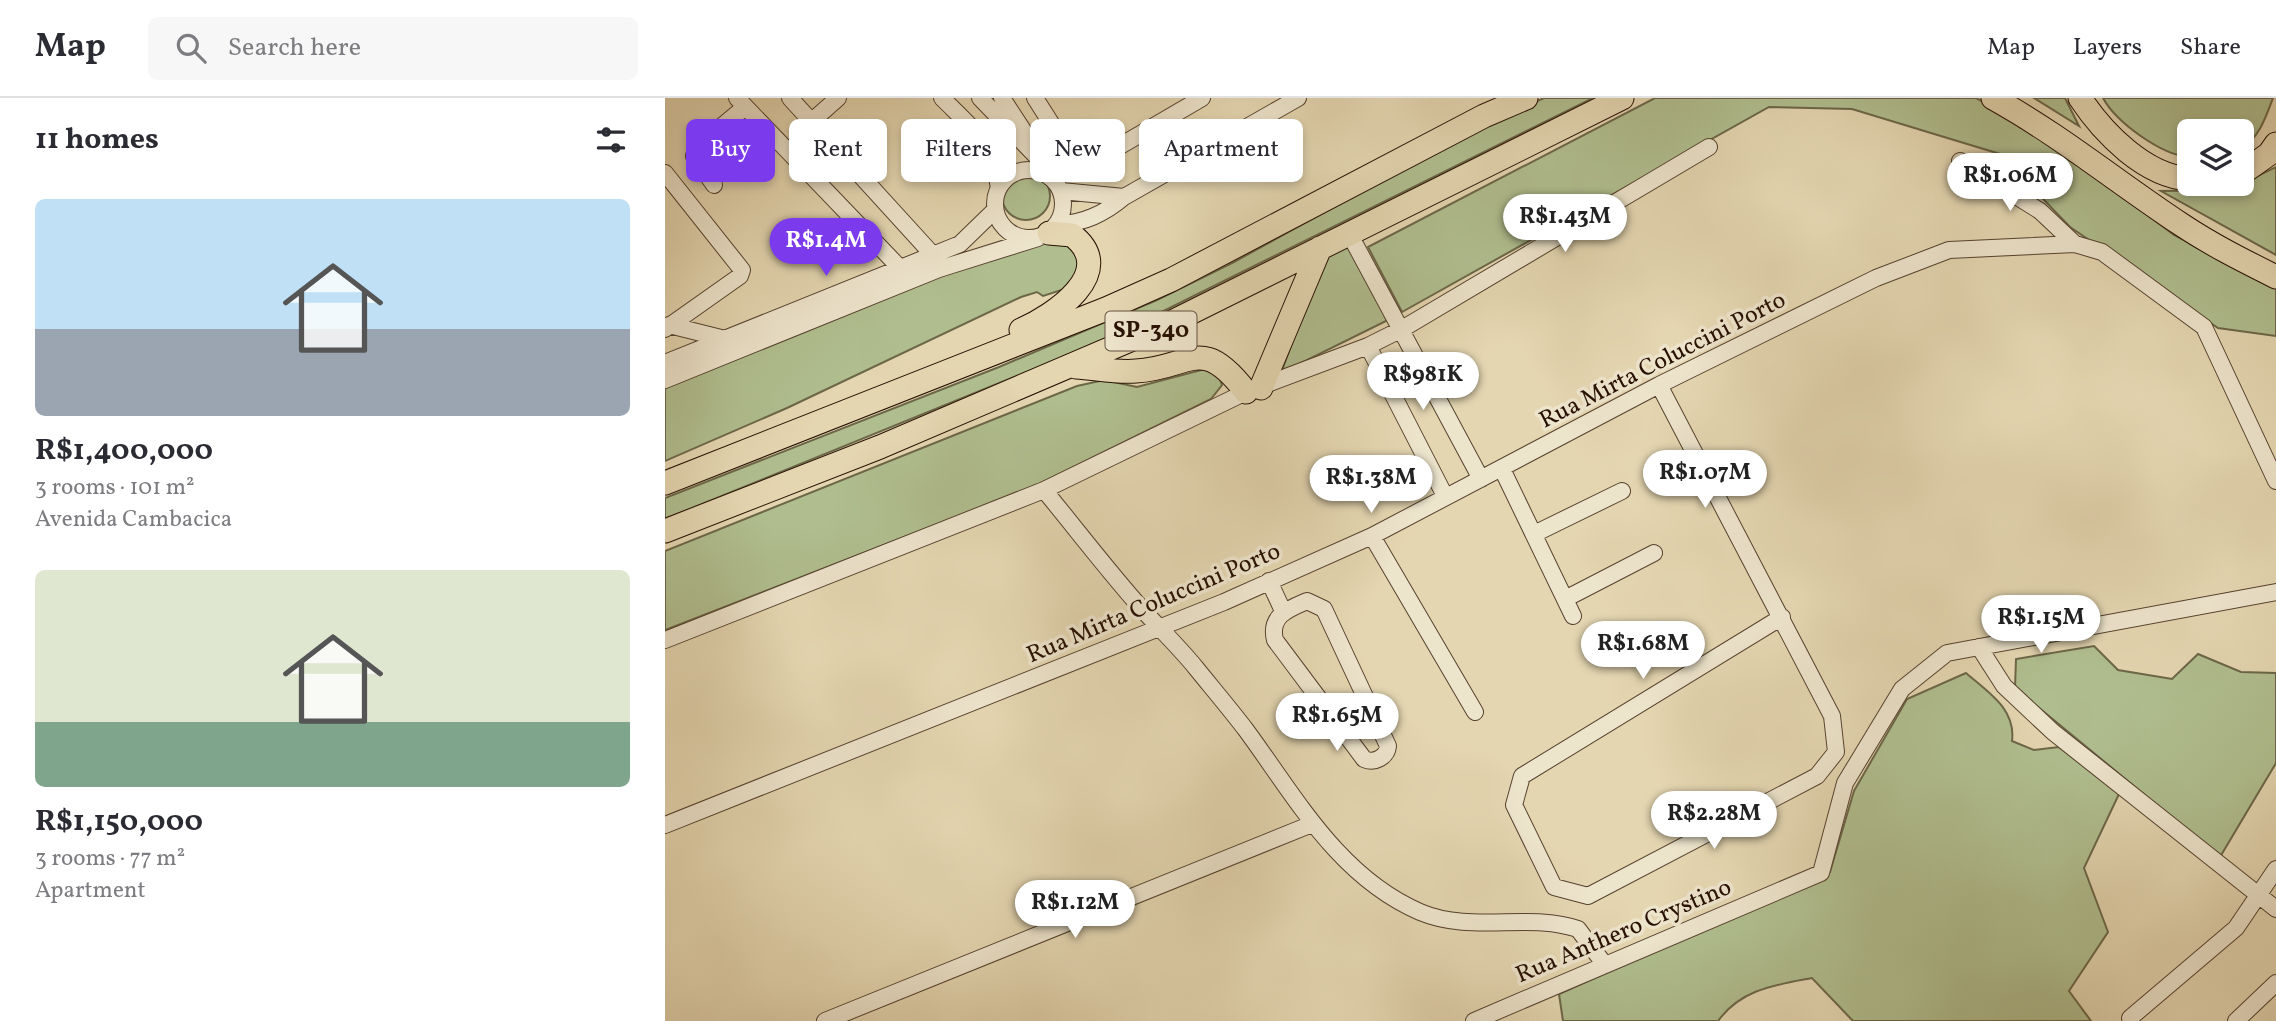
<!DOCTYPE html>
<meta charset="utf-8">
<style>
body{margin:0;font-family:Vollkorn,serif;background:#f7f7f7;color:#2b2b33;height:100vh;display:flex;flex-direction:column;font-size:26px;white-space:nowrap}
*{box-sizing:border-box;margin:0}
p{font-size:23px;color:#7c7c81}
.icon{flex:none;width:38px;height:38px;fill:none;stroke:currentColor;stroke-width:2;stroke-linecap:round;stroke-linejoin:round}
.map{position:relative;flex:1;overflow:hidden}
.panel{display:flex;flex-direction:column;background:#fff;width:665px}
.panel>*{flex:none}
.top-card{position:absolute;left:21px;top:21px;width:665px;height:63px;display:flex;gap:14px}
.fabs{position:absolute;left:1512px;top:21px;display:grid;gap:14px}
.fabs a{display:grid;place-items:center;width:77px;height:77px;border-radius:10px;background:#fff;box-shadow:0 4px 10px #0003;font-size:35px}
.price{position:absolute;translate:-50% -60px;padding:0 16px;border-radius:24px;background:#fff;color:#222;font-size:23px;line-height:46px;filter:drop-shadow(0 2px 4px #0008)}
.price::after{content:'';position:absolute;left:50%;top:42px;width:21px;height:16px;margin-left:-10px;background:inherit;clip-path:polygon(0 0,100% 0,50% 100%)}
.price.selected{background:#7c3aed;color:#fff}
ul{padding:0;list-style:none}
li{display:grid;align-content:center;gap:14px;height:371px;padding:0 35px}
li span{display:grid;place-items:center;height:217px;border-radius:10px;color:#555}
li>.icon{margin-inline-start:auto}
span .icon{width:126px;height:126px;fill:#fffc;stroke-width:1}
li b{font-size:30px}
h2{display:flex;justify-content:space-between;align-items:center;height:84px;padding:0 35px;font-size:30px}
.chip{padding:0 24px;border-radius:10px;background:#fff;box-shadow:0 4px 10px #0003;font-size:24px;line-height:63px}
.chip.selected{background:#7c3aed;color:#fff}
header{display:flex;align-items:center;gap:42px;box-sizing:border-box;height:98px;padding:0 35px;background:#fff;border-bottom:2px solid #e1e1e2}
header strong{font-size:33px}
nav{display:flex;gap:38px;margin-inline-start:auto;font-size:24px}
.search{width:490px;height:63px;background:#f7f7f7;display:flex;align-items:center;gap:18px;box-sizing:border-box;padding:0 24px;border-radius:10px;color:#7c7c81;font-size:26px}
main{display:flex;flex:1;min-height:0}
.map>svg:first-child{display:block}
</style>
<header>
<strong>Map</strong>
<div class="search"><svg class="icon" aria-label="search" viewBox="0 0 24 24"><circle cx="10" cy="10" r="6"/><path d="M15 15l6 6"/></svg>Search here</div>
<nav><a>Map</a><a>Layers</a><a>Share</a></nav>
</header>
<main>
<section class="panel">
<h2>11 homes<svg class="icon" aria-label="filters" viewBox="0 0 24 24"><path d="M4 7h16M4 17h16"/><circle cx="9" cy="7" r="2"/><circle cx="15" cy="17" r="2"/></svg></h2>
<ul>
<li><span style="background:linear-gradient(#bfe0f5 60%,#9aa5b1 0)"><svg class="icon" aria-label="home" viewBox="0 0 24 24"><path d="M3 11l9-7 9 7M6 9v11h12V9"/></svg></span><div><b>R$1,400,000</b><p>3 rooms · 101 m²</p><p>Avenida Cambacica</p></div></li>
<li><span style="background:linear-gradient(#dfe7d0 70%,#7fa58c 0)"><svg class="icon" aria-label="home" viewBox="0 0 24 24"><path d="M3 11l9-7 9 7M6 9v11h12V9"/></svg></span><div><b>R$1,150,000</b><p>3 rooms · 77 m²</p><p>Apartment</p></div></li>
</ul>
</section>
<div class="map">
<svg width="1611" height="923" viewBox="0 0 1611 923">
<rect width="100%" height="100%" fill="#e4d6b1"/>
<filter id="stains"><feTurbulence type="fractalNoise" baseFrequency=".00286" numOctaves="4"/><feColorMatrix values="0 0 0 0 .2 0 0 0 0 .09 0 0 0 0 .02 0 0 0 .5 -.17"/></filter>
<radialGradient id="worn" r=".72"><stop offset=".6" stop-color="#630" stop-opacity="0"/><stop offset="1" stop-color="#630" stop-opacity=".3"/></radialGradient>
<!-- green -->
<path fill="#b0be8f" stroke="#6c6748" stroke-width="2" d="M 879,0 L 928,0 L 440,242 L 0,421 L 0,400 L 334,269 L 492,202 L 569,164 L 809,32 Z
M 990,0 L 1311,0 L 1363,27 L 1509,137 L 1611,190 L 1611,238 L 1553,230 L 1405,129 L 1335,56 L 1187,11 L 1104,9 L 737,214 L 703,149 Z
M 1369,0 L 1400,0 L 1414,28 Z
M 1438,0 L 1608,0 C 1602,16 1594,41 1577,49 L 1577,33 L 1524,33 L 1524,59 C 1496,57 1451,24 1438,0 Z
M 1611,69 L 1611,157 L 1496,93 L 1565,92 Z
M337 98a24 24 0 1 1 48 0a24 24 0 1 1-48 0Z
M 391,138 L 417,159 L 406,189 L 378,198 L 372,194 L 356,199 L 122,310 L 0,363 L 0,290 L 277,177 Z
M 684,146 L 723,222 L 616,275 L 658,162 Z
M 540,271 L 555,281 L 557,287 L 546,301 L 368,389 L 0,532 L 0,453 L 412,288 L 439,282 L 472,289 Z
M 1429,548 L 1453,572 L 1507,581 L 1533,556 L 1576,574 L 1611,575 L 1611,665 L 1555,759 L 1350,590 L 1351,561 Z
M 1301,575 C 1324,595 1351,611 1347,643 L 1369,652 L 1394,649 L 1454,696 L 1419,770 L 1443,834 L 1404,893 L 1426,923 L 1188,923 L 1147,880 C 1110,887 1076,891 1053,923 L 898,923 L 894,896 L 1165,774 L 1189,693 L 1242,601 Z"/>
<g fill="none" stroke-linecap="round" stroke-linejoin="round">
<defs>
<path id="minor" d="M 72,0 L 235,170
M 125,0 L 268,157
M 277,0 C 309,32 327,43 334,90
M 315,0 L 374,61 L 386,78
M 337,0 L 365,43
M 370,0 L 405,55 L 416,61 L 443,55 L 537,0
M 146,24 L 173,0
M 1295,63 L 1375,113 L 1410,146
M330 106a34 34 0 1 1 68 0a34 34 0 1 1-68 0Z
M 0,75 L 77,172 L 75,178 L 0,231
M 49,87 L 29,58 L 31,50 L 80,9
M 396,93 L 459,99
M 392,127 C 419,125 439,116 459,99 L 633,0
M 685,137 L 816,381
M 4,227 L 60,241
M 703,248 L 780,398
M 0,265 L 295,146 L 330,112
M 0,282 L 274,171 L 373,140
M 994,287 L 1167,618 L 1171,654 L 1152,678 L 923,798 L 889,789 L 849,707 L 857,678 L 1117,519
M 837,371 L 908,518
M 379,392 C 412,432 443,473 477,511 C 495,531 514,549 531,570 C 548,591 565,611 581,632 C 631,700 674,779 755,814 C 807,836 864,814 913,831 L 940,867
M 869,436 L 957,393
M 707,438 L 810,614
M 604,483 L 618,513
M 900,501 L 989,455
M 642,503 L 659,511 L 723,648 C 722,659 709,666 699,661 L 610,542 C 604,518 623,511 642,503 Z
M 0,542 L 379,392 L 581,294 L 703,248 L 737,231 L 1044,49
M 1314,549 L 1339,588 L 1388,634 L 1611,811
M 674,628 L 706,612
M 0,727 L 559,504 L 707,438 L 994,287 L 1211,180 L 1284,152 L 1410,146 L 1437,154 L 1539,229 L 1611,383
M 1465,920 L 1571,830 L 1611,771
M 160,923 L 647,726
M 809,923 L 1156,775 L 1180,685 L 1237,591 L 1282,555 L 1611,494
M 1571,923 L 1611,885"/>
<path id="highway" d="M 1328,0 C 1395,37 1453,85 1517,127 C 1547,147 1579,163 1611,179
M 1415,0 C 1438,35 1480,78 1524,81
M 1577,75 L 1604,56 L 1611,46
M 356,232 C 388,218 455,174 407,137 L 384,135
M 411,269 C 430,270 452,275 471,273 C 526,270 536,235 581,294
M 596,290 L 655,150
M 0,385 L 441,211 L 506,182 L 819,18 L 861,0
M 0,433 L 215,349 L 505,225 L 957,0"/>
</defs>
<!-- minor casing -->
<use href="#minor" stroke="#56422e" stroke-width="18"/>
<!-- highway casing -->
<use href="#highway" stroke="#271002" stroke-width="25"/>
<!-- minor -->
<use href="#minor" stroke="#ede4cc" stroke-width="16"/>
<!-- highway -->
<use href="#highway" stroke="#e4d6b1" stroke-width="23"/>
</g>
<g text-anchor="middle" dominant-baseline="central" stroke-width="7" stroke-linejoin="round" paint-order="stroke">
<!-- shield labels -->
<rect fill="#ede4cc" stroke="#62503f" stroke-width="2" x="440.5" y="213.5" width="91" height="39" rx="5"/>
<g font-size="23" font-weight="bold" fill="#271002">
<text x="486" y="233">SP-340</text>
</g>
<!-- street labels -->
<g font-size="24" fill="#271002" stroke="#ede4cc">
<text transform="translate(998 263) rotate(-27)">Rua Mirta Coluccini Porto</text>
<text transform="translate(489 506) rotate(-23)">Rua Mirta Coluccini Porto</text>
<text transform="translate(959 834) rotate(-23)">Rua Anthero Crystino</text>
</g>
</g>
<rect width="100%" height="100%" filter="url(#stains)"/>
<rect width="100%" height="100%" fill="url(#worn)"/>
</svg>
<div class="fabs">
<a><svg class="icon" aria-label="layers" viewBox="0 0 24 24"><path d="M12 4l9 5-9 5-9-5zM3 14l9 5 9-5"/></svg></a>
</div>
<b class="price" style="left:1345px;top:115px">R$1.06M</b>
<b class="price" style="left:900px;top:156px">R$1.43M</b>
<b class="price selected" style="left:161px;top:180px">R$1.4M</b>
<b class="price" style="left:758px;top:314px">R$981K</b>
<b class="price" style="left:1040px;top:412px">R$1.07M</b>
<b class="price" style="left:706px;top:417px">R$1.38M</b>
<b class="price" style="left:1376px;top:557px">R$1.15M</b>
<b class="price" style="left:978px;top:583px">R$1.68M</b>
<b class="price" style="left:672px;top:655px">R$1.65M</b>
<b class="price" style="left:1049px;top:753px">R$2.28M</b>
<b class="price" style="left:410px;top:842px">R$1.12M</b>
<div class="top-card">
<a class="chip selected">Buy</a>
<a class="chip">Rent</a>
<a class="chip">Filters</a>
<a class="chip">New</a>
<a class="chip">Apartment</a>
</div>
</div>
</main>
